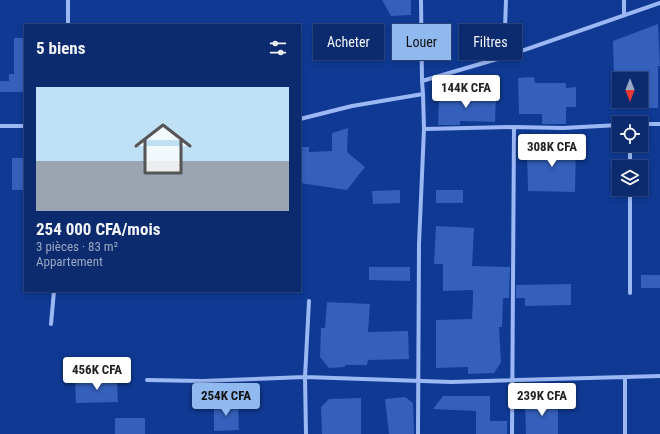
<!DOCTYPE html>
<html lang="fr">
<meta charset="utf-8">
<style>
body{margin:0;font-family:"Roboto Condensed",sans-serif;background:#193776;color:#f1f3f6;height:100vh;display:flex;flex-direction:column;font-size:15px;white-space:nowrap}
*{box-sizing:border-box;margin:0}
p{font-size:13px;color:#9aa7c2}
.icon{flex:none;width:22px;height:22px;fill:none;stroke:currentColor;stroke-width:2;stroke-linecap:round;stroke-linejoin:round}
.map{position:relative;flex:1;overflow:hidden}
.side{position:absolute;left:24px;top:24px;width:277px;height:268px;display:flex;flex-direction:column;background:#0b2b6e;border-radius:0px;box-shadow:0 2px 6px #0003,0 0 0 1px #2b4781}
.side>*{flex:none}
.banner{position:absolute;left:313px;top:24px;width:287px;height:36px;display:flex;gap:8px}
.needle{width:26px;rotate:180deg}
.controls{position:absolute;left:612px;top:72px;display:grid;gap:8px}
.controls a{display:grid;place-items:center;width:36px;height:36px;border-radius:0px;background:#0b2b6e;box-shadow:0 2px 6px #0003,0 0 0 1px #2b4781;font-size:20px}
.price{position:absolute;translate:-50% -34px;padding:0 9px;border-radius:4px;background:#fff;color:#222;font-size:13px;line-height:26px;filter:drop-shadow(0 1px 2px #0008)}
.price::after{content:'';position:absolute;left:50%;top:24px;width:12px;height:9px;margin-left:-6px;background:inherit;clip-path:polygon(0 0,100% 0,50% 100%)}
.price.active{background:#90b9f0;color:#111}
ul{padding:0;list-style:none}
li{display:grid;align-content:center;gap:8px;height:212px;padding:0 12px}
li+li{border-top:1px solid #2b4781}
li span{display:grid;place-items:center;height:124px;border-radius:0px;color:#555}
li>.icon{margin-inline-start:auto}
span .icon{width:72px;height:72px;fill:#fffc;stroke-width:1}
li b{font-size:17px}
h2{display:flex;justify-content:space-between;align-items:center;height:48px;padding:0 12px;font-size:17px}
.chip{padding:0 14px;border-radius:0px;background:#0b2b6e;box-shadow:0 2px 6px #0003,0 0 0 1px #2b4781;font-size:14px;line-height:36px}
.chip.active{background:#90b9f0;color:#111}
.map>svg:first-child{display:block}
</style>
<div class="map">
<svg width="660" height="434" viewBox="0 0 660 434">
<rect width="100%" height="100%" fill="#0f3992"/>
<!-- building -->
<path fill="#345fba" d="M 382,0 L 411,0 L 411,15 L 391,16 Z
M 658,24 L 660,66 L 658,66 L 658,108 L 641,108 L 641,79 L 614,79 L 613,41 Z
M 14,38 L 25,38 L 25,92 L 0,92 L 0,81 L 9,81 L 9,74 L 14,74 Z
M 534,77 L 535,83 L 566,83 L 566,88 L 576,87 L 576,107 L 566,107 L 566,124 L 542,124 L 542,114 L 519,114 L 518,78 Z
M 439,95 L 496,96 L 495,122 L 460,121 L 460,125 L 438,125 Z
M 348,128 L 347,152 L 365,167 L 347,190 L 300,183 L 300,147 L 309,147 L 309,152 L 332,151 L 332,133 Z
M 538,143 L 576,144 L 575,192 L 528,191 L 527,153 Z
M 12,158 L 25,158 L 25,190 L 12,190 Z
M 400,190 L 400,203 L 373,204 L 372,191 Z
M 436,190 L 463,190 L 463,203 L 436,203 Z
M 436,226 L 474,228 L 472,266 L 510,267 L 509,298 L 503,298 L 502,327 L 499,327 L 501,362 L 494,373 L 468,374 L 468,367 L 436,368 L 436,320 L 472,319 L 473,297 L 473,290 L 443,291 L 443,264 L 434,264 Z
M 369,267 L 410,267 L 410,281 L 369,280 Z
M 641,275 L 660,275 L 660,288 L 641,288 Z
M 571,284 L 571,305 L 525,306 L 525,298 L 516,298 L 516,285 Z
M 327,302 L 370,304 L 368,332 L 408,331 L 409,359 L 368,360 L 367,365 L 345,365 L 345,367 L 329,368 L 320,357 L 321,328 L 325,328 Z
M 117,379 L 118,402 L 76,403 L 75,381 Z
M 443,396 L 490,396 L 490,421 L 507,421 L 507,434 L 476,434 L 476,411 L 433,409 Z
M 405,397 L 413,403 L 414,434 L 389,434 L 385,399 Z
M 361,398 L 361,434 L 322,434 L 321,407 L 329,399 Z
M 535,399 L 558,400 L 558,434 L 526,434 L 525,406 Z
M 214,403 L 238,403 L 239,430 L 214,431 Z
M 115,418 L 145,418 L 145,434 L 115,434 Z"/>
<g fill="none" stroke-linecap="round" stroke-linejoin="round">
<!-- minor -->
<path stroke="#9bb8f4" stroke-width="4" d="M 421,0 L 422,81
M 624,15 L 624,0
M 68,25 L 68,0
M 504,57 L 506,0
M 423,94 L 422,81 L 504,57 L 660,3
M 300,119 L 352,106 L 423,94 L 424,129 L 514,127 L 563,128 L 619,125
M 641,124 L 660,124
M 0,126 L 25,126
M 630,167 L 630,145
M 630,293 L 630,189
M 51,324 L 54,291
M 147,380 L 202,381 L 305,377 L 451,382 L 660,376
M 306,434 L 305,377 L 309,301
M 418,434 L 419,244 L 424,129
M 512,434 L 514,127
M 625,434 L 625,377"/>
</g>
</svg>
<div class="controls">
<a><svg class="needle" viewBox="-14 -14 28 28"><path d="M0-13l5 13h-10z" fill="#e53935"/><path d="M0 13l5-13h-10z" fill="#9aa7c2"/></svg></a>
<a><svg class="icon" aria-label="locate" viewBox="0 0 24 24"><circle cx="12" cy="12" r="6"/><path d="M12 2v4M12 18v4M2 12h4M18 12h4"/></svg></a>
<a><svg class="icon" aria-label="layers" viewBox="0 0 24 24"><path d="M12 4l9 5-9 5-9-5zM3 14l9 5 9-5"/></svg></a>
</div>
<b class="price" style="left:466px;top:109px">144K CFA</b>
<b class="price" style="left:552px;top:168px">308K CFA</b>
<b class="price" style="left:97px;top:391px">456K CFA</b>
<b class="price active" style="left:226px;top:417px">254K CFA</b>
<b class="price" style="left:542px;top:417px">239K CFA</b>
<div class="banner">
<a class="chip">Acheter</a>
<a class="chip active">Louer</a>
<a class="chip">Filtres</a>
</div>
<section class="side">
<h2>5 biens<svg class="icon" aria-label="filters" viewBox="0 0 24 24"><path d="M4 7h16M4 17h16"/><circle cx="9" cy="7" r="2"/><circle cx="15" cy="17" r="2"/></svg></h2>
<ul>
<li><span style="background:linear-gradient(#bfe0f5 60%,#9aa5b1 0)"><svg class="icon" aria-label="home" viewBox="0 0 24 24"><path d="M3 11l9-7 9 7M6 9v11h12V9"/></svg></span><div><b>254 000 CFA/mois</b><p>3 pièces · 83 m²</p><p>Appartement</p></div></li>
</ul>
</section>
</div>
